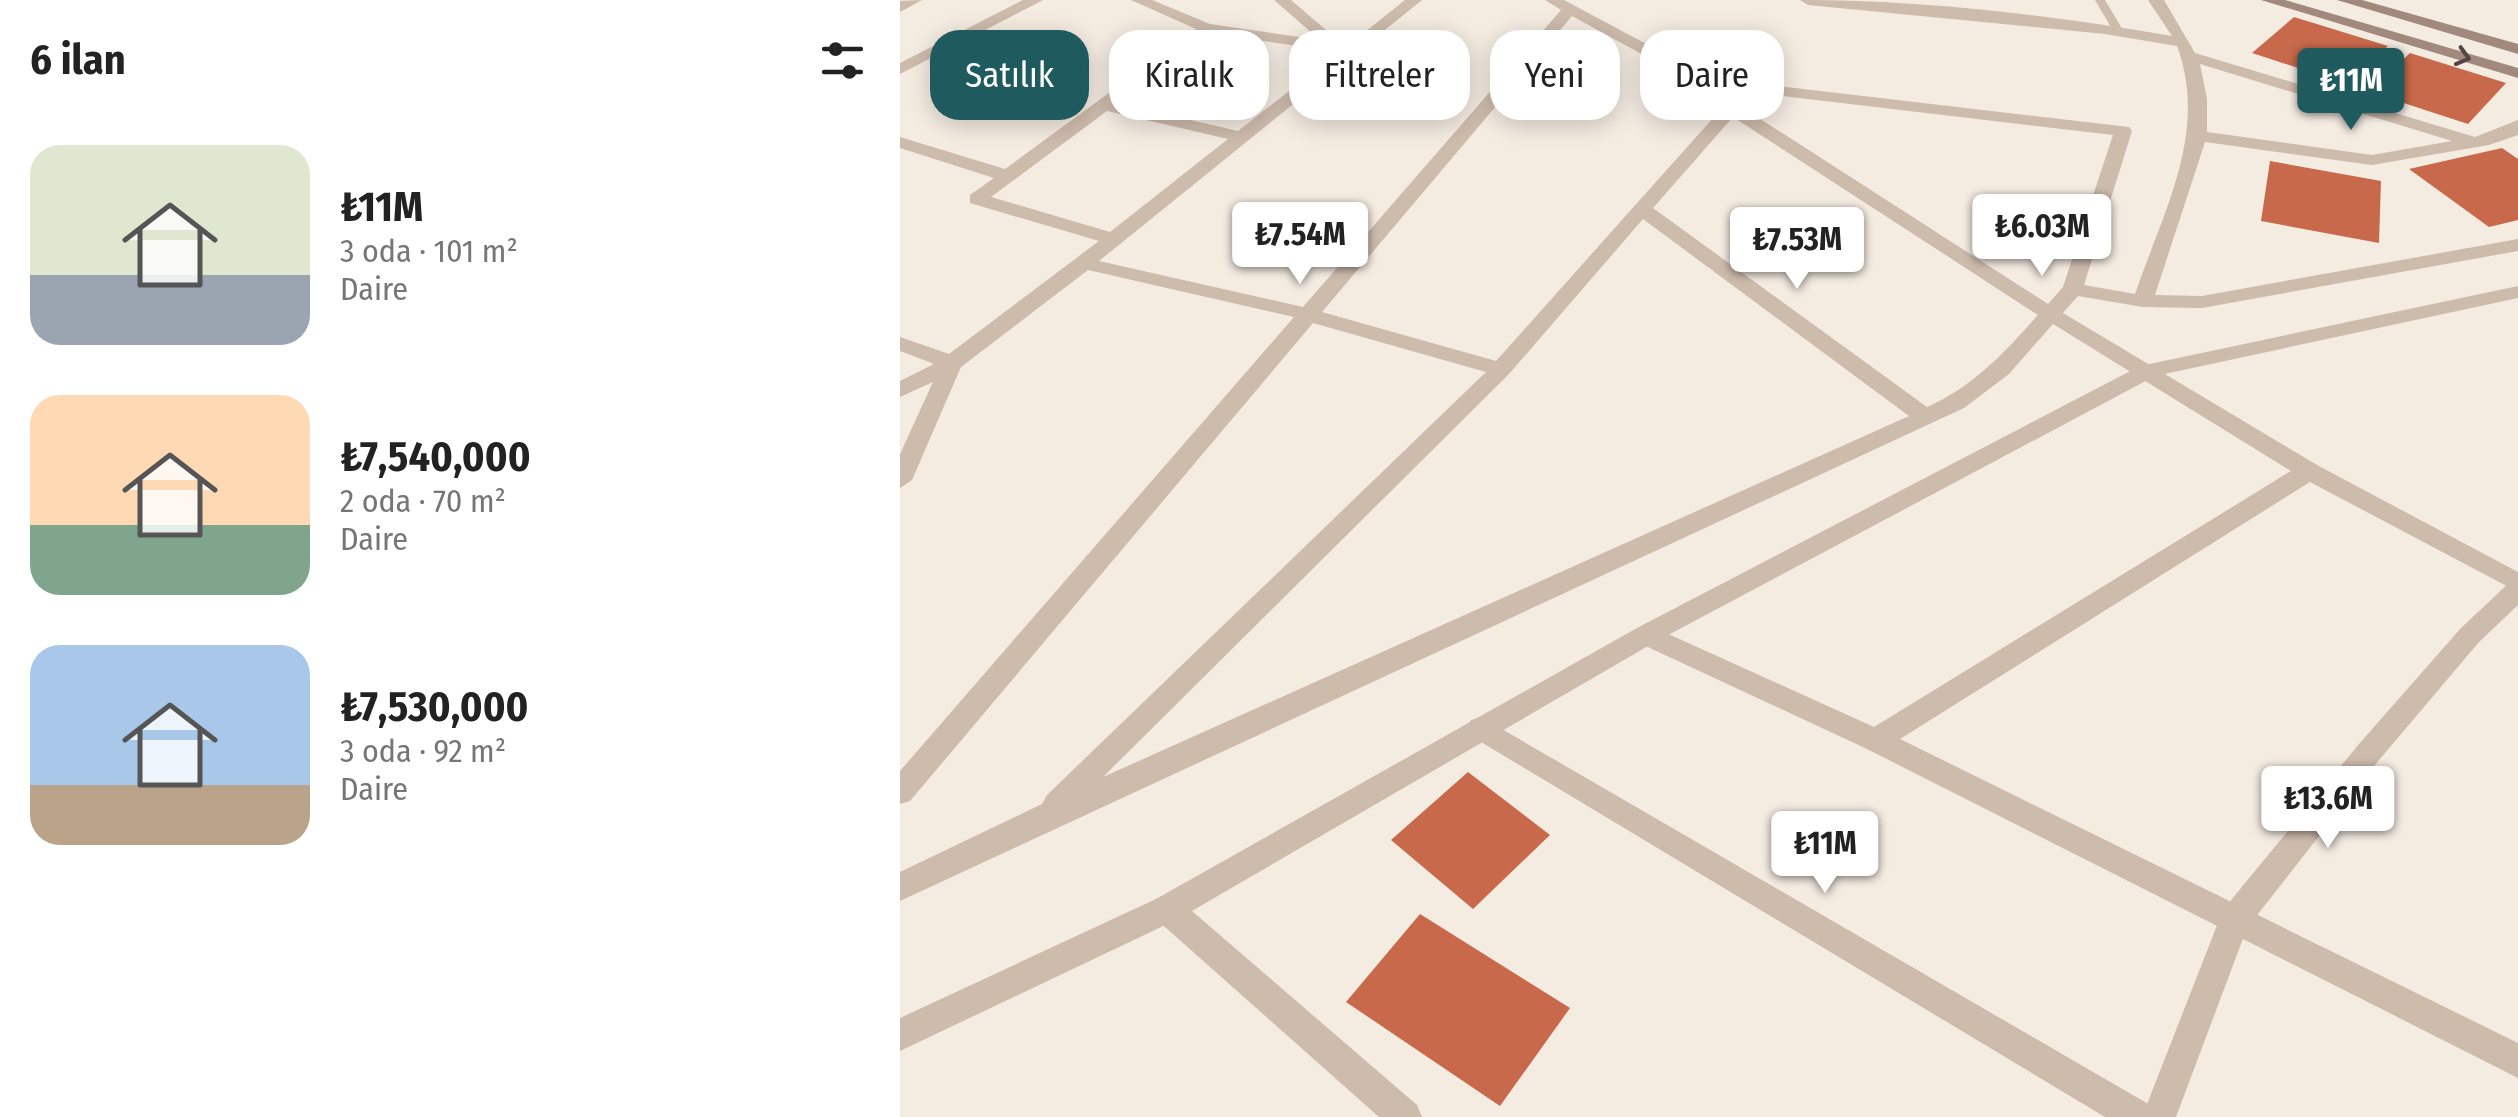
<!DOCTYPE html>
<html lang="tr">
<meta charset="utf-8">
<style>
body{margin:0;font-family:"Fira Sans Condensed",sans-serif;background:#f2f2f2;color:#222;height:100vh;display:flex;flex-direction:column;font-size:38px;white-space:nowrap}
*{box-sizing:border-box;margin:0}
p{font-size:32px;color:#767676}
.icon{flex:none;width:55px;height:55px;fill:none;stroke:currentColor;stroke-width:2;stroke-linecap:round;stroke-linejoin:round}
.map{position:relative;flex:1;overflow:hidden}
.sheet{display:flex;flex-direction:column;background:#fff;width:900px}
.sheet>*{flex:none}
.banner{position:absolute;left:30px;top:30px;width:950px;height:90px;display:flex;gap:20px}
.price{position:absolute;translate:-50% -85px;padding:0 22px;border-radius:10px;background:#fff;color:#222;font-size:32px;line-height:65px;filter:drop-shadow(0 2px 5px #0008)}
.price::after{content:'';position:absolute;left:50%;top:60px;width:30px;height:22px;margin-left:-15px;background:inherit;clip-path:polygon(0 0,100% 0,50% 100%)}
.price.on{background:#1f5a5e;color:#fff}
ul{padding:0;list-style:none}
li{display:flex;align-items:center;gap:30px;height:250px;padding:0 30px}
li span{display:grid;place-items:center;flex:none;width:280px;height:200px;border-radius:30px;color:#555}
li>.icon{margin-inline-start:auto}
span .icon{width:120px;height:120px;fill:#fffc;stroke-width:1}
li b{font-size:42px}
h2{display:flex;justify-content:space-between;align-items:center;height:120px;padding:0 30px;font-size:42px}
.pill{padding:0 35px;border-radius:30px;background:#fff;box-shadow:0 5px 25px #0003;font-size:35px;line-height:90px}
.pill.on{background:#1f5a5e;color:#fff}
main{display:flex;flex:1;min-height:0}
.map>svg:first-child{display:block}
</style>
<main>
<section class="sheet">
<h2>6 ilan<svg class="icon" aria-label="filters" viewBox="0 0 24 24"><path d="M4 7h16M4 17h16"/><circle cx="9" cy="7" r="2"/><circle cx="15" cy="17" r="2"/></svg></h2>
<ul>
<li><span style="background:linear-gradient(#dfe7d0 65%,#9aa5b1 0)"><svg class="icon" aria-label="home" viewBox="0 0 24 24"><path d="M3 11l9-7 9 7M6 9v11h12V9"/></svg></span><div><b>₺11M</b><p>3 oda · 101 m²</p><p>Daire</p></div></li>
<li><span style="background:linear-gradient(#ffd9b3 65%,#7fa58c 0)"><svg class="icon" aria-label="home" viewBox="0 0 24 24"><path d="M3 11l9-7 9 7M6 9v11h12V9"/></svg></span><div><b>₺7,540,000</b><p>2 oda · 70 m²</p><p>Daire</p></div></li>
<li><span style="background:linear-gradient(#a9c7e8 70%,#b9a48a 0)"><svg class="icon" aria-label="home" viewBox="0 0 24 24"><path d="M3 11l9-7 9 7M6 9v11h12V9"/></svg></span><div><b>₺7,530,000</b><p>3 oda · 92 m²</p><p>Daire</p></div></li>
</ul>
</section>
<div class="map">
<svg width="1618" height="1117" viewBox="0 0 1618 1117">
<rect width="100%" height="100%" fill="#f4ebe1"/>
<!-- building -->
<path fill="#c8694b" d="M 1394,17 L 1488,46 L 1448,84 L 1352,53 Z
M 1510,53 L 1606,83 L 1568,124 L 1470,92 Z
M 1602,148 L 1618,159 L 1618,220 L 1589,227 L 1509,169 Z
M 1370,161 L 1481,181 L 1479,243 L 1361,221 Z
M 568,772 L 650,835 L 573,909 L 491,840 Z
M 520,914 L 670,1008 L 600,1106 L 446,1002 Z"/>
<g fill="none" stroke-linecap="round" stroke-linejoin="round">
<!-- service -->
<path fill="#cdbbac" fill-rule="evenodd" d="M 1195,0 L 1205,0 L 1224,32 L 1223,34 L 1215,34 Z"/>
<!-- minor -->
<path fill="#cdbbac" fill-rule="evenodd" d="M 22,0 L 0,12 L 0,1 Z
M 123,0 L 143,0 L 0,74 L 0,63 Z
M 231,0 L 252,0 L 310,24 L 420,40 L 374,0 L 391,0 L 446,47 L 505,0 L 522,0 L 199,261 L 403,307 L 661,10 L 645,0 L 664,0 L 810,78 L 1229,127 L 1232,131 L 1184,285 L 1235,294 C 1263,212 1309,132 1277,46 L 1205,34 L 908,5 L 900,0 C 1023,0 1151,15 1272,36 L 1248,0 L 1264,0 L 1295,53 L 1575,137 L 1618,120 L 1618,135 L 1589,145 L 1472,165 L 1305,142 L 1255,295 L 1302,296 L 1618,239 L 1618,251 L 1302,308 L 1243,307 L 1178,296 L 1163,313 L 1417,465 L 1618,572 L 1618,592 L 1410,482 L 1000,739 L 1618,1043 L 1618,1078 L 965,748 L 737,642 L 733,635 L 737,628 L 755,628 L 974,727 L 1391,471 L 1153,324 L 1109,374 L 1064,408 L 0,901 L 0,872 L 142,804 L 147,795 L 586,372 L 413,323 L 10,801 L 0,804 L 0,771 L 394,317 L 188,270 L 61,367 L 12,480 L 0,488 L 0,454 L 33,382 L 0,397 L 0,381 L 34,364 L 0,351 L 0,337 L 49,354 L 199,241 L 70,203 L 70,195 L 94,178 L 0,148 L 0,137 L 105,169 L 296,29 ZM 672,16 L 800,86 L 822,108 L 596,361 L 422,312 ZM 310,33 L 437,52 L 440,51 L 338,131 L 217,103 ZM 1300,64 L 1552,141 L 1472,155 L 1307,132 L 1307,99 ZM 822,89 L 1213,135 L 1163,287 L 1148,304 L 837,104 ZM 207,111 L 328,139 L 210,232 L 91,197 ZM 833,117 L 1138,315 C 1105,352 1073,387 1027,407 L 753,208 ZM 743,219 L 1009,416 L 203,777 L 609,374 Z
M 581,717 L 1250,1105 L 1255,1117 L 1205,1117 L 571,736 L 567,728 L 571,720 Z
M 267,895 L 278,899 L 517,1105 L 522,1117 L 479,1117 L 256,919 L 251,909 L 256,899 Z"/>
<!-- tertiary -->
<path fill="#cdbbac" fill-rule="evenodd" d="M 1618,286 L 1618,298 L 1255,376 L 755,642 L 278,919 L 0,1051 L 0,1018 L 256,899 L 737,628 L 1240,366 Z
M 1618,580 L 1618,605 L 1579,642 L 1479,760 L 1347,928 L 1276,1117 L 1242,1117 L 1323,910 L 1459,744 L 1561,628 L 1609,583 Z"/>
<!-- secondary -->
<path fill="#a18a7d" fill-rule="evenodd" d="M 1361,0 L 1385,0 L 1618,68 L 1618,78 Z
M 1437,0 L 1462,0 L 1618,44 L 1618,54 Z"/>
</g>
<!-- one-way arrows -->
<defs><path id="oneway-chevron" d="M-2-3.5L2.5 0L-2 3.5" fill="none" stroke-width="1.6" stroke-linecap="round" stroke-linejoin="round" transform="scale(2.5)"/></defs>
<use stroke="#544640" href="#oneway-chevron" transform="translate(1563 57) rotate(16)"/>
</svg>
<b class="price on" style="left:1451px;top:133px">₺11M</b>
<b class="price" style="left:1142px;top:279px">₺6.03M</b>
<b class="price" style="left:400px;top:287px">₺7.54M</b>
<b class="price" style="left:897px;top:292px">₺7.53M</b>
<b class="price" style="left:1428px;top:851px">₺13.6M</b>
<b class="price" style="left:925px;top:896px">₺11M</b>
<div class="banner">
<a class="pill on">Satılık</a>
<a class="pill">Kiralık</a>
<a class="pill">Filtreler</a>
<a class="pill">Yeni</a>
<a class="pill">Daire</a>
</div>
</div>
</main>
